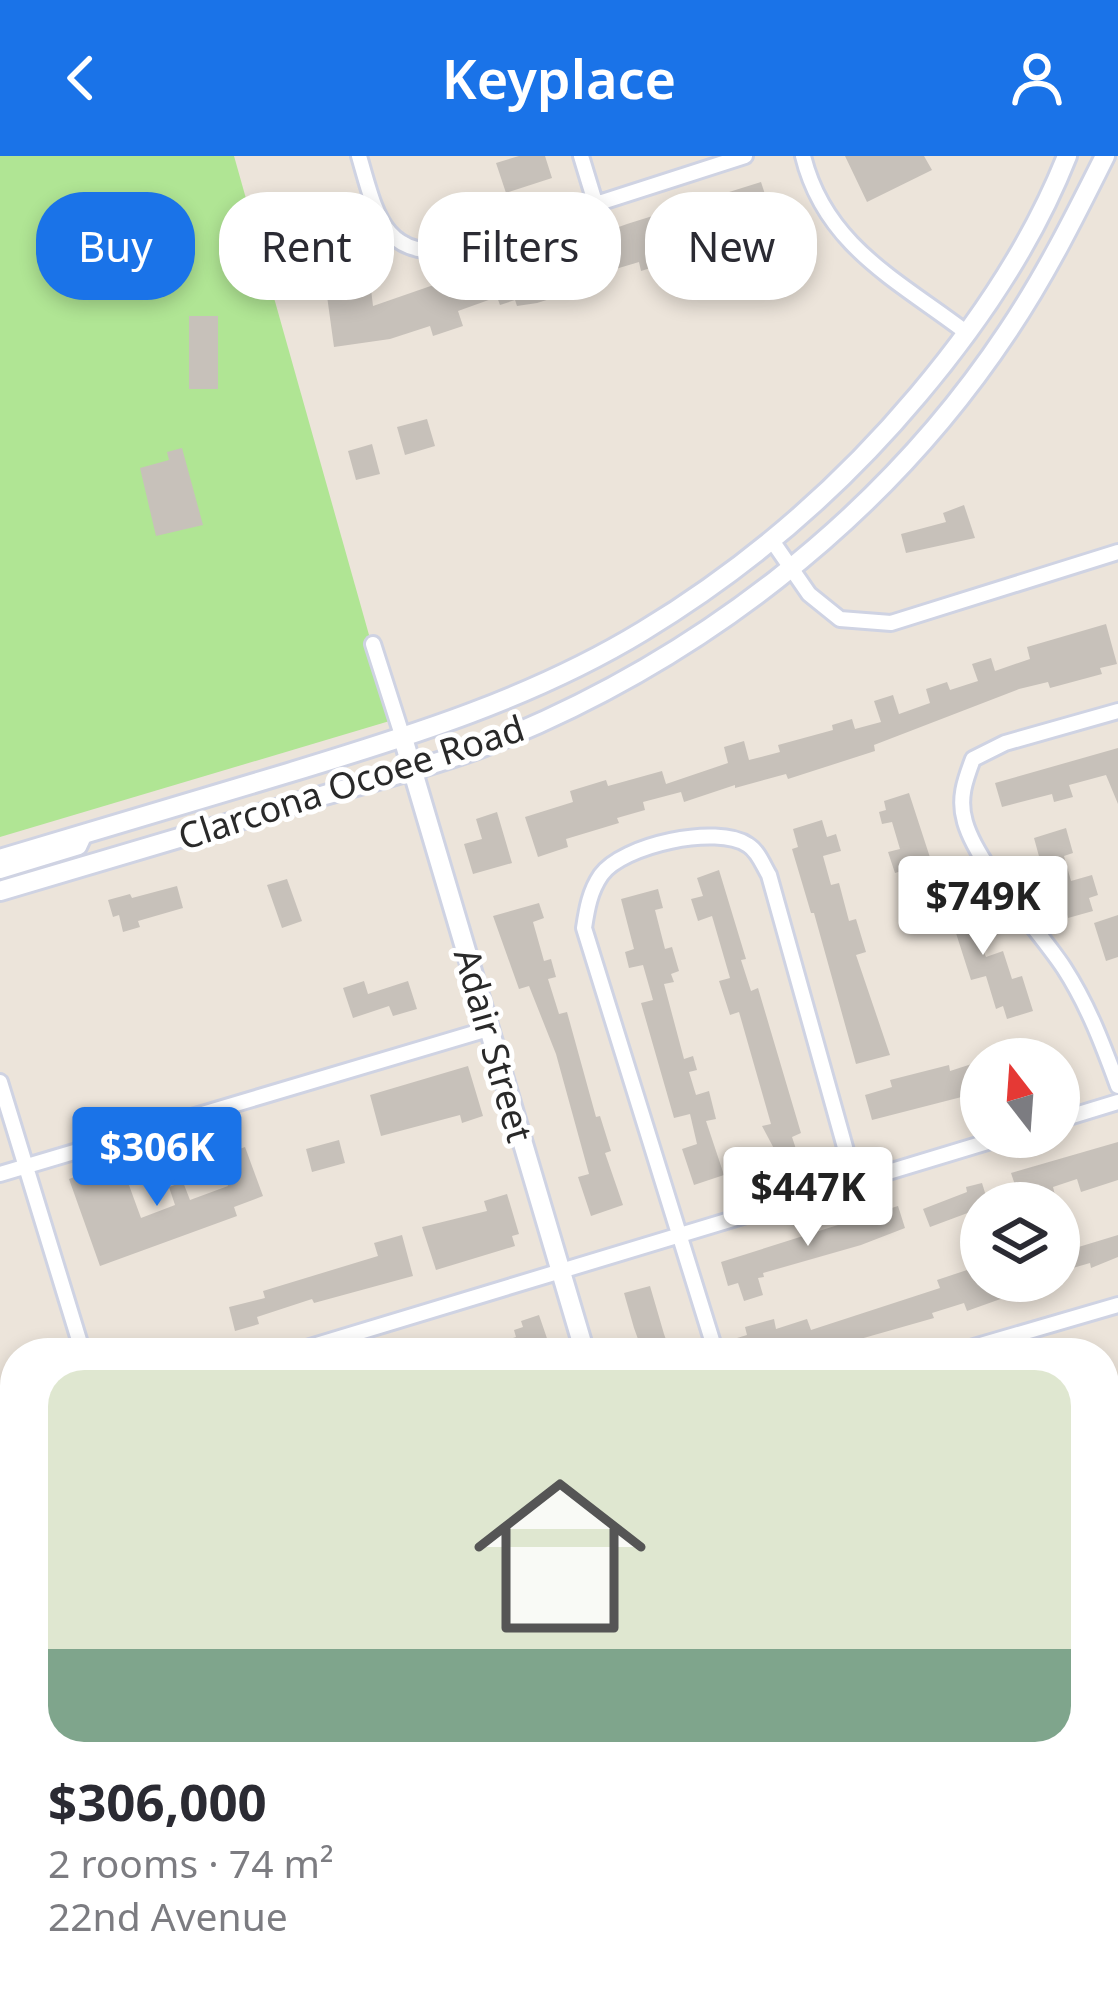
<!DOCTYPE html>
<meta charset="utf-8">
<style>
body{margin:0;font-family:"Noto Sans",sans-serif;background:#f2f2f3;color:#2b2b33;height:100vh;display:flex;flex-direction:column;font-size:45px;white-space:nowrap}
*{box-sizing:border-box;margin:0}
p{font-size:39px;color:#7c7c81}
.icon{flex:none;width:66px;height:66px;fill:none;stroke:currentColor;stroke-width:2;stroke-linecap:round;stroke-linejoin:round}
.map{position:relative;flex:1;overflow:hidden}
.sheet{position:absolute;left:0px;top:1182px;width:1119px;height:663px;display:flex;flex-direction:column;background:#fff;border-radius:48px 48px 0 0;box-shadow:0 6px 18px #0003}
.sheet>*{flex:none}
.banner{position:absolute;left:36px;top:36px;width:1047px;height:108px;display:flex;gap:24px}
.needle{width:78px;rotate:343deg}
.fabs{position:absolute;left:960px;top:882px;display:grid;gap:24px}
.fabs a{display:grid;place-items:center;width:120px;height:120px;border-radius:50%;background:#fff;box-shadow:0 6px 18px #0003;font-size:60px}
.price{position:absolute;translate:-50% -102px;padding:0 27px;border-radius:12px;background:#fff;color:#222;font-size:39px;line-height:78px;filter:drop-shadow(0 3px 6px #0008)}
.price::after{content:'';position:absolute;left:50%;top:72px;width:36px;height:27px;margin-left:-18px;background:inherit;clip-path:polygon(0 0,100% 0,50% 100%)}
.price.on{background:#1a73e8;color:#fff}
ul{padding:0;list-style:none}
li{display:grid;align-content:center;gap:24px;height:636px;padding:0 48px}
li+li{border-top:3px solid #e1e1e2}
li span{display:grid;place-items:center;height:372px;border-radius:36px;color:#555}
li>.icon{margin-inline-start:auto}
span .icon{width:216px;height:216px;fill:#fffc;stroke-width:1}
li b{font-size:51px}
.pill{padding:0 42px;border-radius:48px;background:#fff;box-shadow:0 6px 18px #0003;font-size:42px;line-height:108px}
.pill.on{background:#1a73e8;color:#fff}
header{display:flex;justify-content:space-between;align-items:center;height:156px;padding:0 48px;background:#1a73e8;color:#fff;font-size:54px;font-weight:600}
.map>svg:first-child{display:block}
</style>
<header><svg class="icon" aria-label="back" viewBox="0 0 24 24"><path d="M15 5l-7 7 7 7"/></svg>Keyplace<svg class="icon" aria-label="person" viewBox="0 0 24 24"><circle cx="12" cy="8" r="4"/><path d="M4 21q1-7 8-7t8 7"/></svg></header>
<div class="map">
<svg width="1118" height="1844" viewBox="0 0 1118 1844">
<rect width="100%" height="100%" fill="#ece4da"/>
<!-- green -->
<path fill="#b0e594" d="M 0,0 L 234,0 L 393,564 L 0,681 Z"/>
<!-- building -->
<path fill="#c7c1ba" d="M 519,0 L 545,0 L 552,22 L 506,37 L 496,7 Z
M 845,0 L 924,0 L 932,14 L 867,46 Z
M 761,26 L 776,72 L 641,115 L 639,106 L 619,112 L 563,130 L 566,138 L 537,147 L 517,150 L 515,144 L 500,149 L 497,141 L 458,155 L 463,170 L 433,180 L 430,170 L 390,183 L 334,191 L 327,140 L 371,133 L 373,150 L 448,124 L 524,104 L 523,100 L 595,83 L 594,80 L 627,68 Z
M 189,160 L 218,160 L 218,233 L 189,233 Z
M 427,263 L 435,290 L 405,299 L 397,271 Z
M 372,288 L 380,318 L 356,324 L 348,295 Z
M 182,292 L 203,369 L 156,380 L 140,312 L 169,304 L 167,296 Z
M 964,349 L 975,382 L 906,397 L 901,378 L 946,366 L 943,357 Z
M 1106,468 L 1117,508 L 1100,512 L 1102,518 L 1050,532 L 1048,526 L 1019,533 L 874,589 L 875,595 L 788,623 L 786,618 L 735,632 L 735,629 L 684,646 L 681,636 L 643,646 L 645,654 L 617,662 L 619,667 L 566,683 L 568,691 L 538,701 L 525,661 L 573,646 L 570,635 L 606,624 L 608,630 L 662,615 L 666,628 L 728,607 L 724,591 L 744,585 L 749,604 L 780,596 L 778,589 L 833,574 L 832,569 L 852,563 L 855,573 L 881,566 L 874,545 L 893,539 L 899,558 L 930,547 L 926,533 L 947,526 L 950,534 L 978,525 L 972,508 L 991,502 L 995,515 L 1030,503 L 1027,491 Z
M 1118,592 L 1118,648 L 1106,619 L 1069,629 L 1073,641 L 1054,646 L 1052,638 L 1002,651 L 995,627 Z
M 909,637 L 938,726 L 914,733 L 908,713 L 895,717 L 888,696 L 900,693 L 892,666 L 882,668 L 879,656 L 886,654 L 884,645 Z
M 497,656 L 512,707 L 473,718 L 464,688 L 482,683 L 476,663 Z
M 822,664 L 827,681 L 836,678 L 841,695 L 823,700 L 831,729 L 839,727 L 849,765 L 856,763 L 866,796 L 856,799 L 890,899 L 856,908 L 814,757 L 811,757 L 792,693 L 798,691 L 793,673 Z
M 1066,672 L 1073,697 L 1064,700 L 1071,725 L 1092,719 L 1098,739 L 1089,742 L 1093,755 L 1068,762 L 1053,712 L 1043,715 L 1034,682 Z
M 719,714 L 746,803 L 741,804 L 751,835 L 758,832 L 801,977 L 792,981 L 797,996 L 779,1002 L 762,970 L 771,968 L 739,856 L 730,859 L 719,825 L 730,822 L 712,760 L 698,765 L 691,743 L 703,740 L 697,722 Z
M 287,723 L 302,765 L 282,772 L 267,729 Z
M 177,730 L 183,752 L 138,765 L 140,771 L 123,776 L 119,759 L 113,761 L 108,744 L 130,738 L 132,742 Z
M 953,732 L 960,754 L 967,752 L 986,801 L 1003,795 L 1012,823 L 1022,820 L 1033,855 L 1007,863 L 1003,850 L 996,853 L 986,820 L 971,824 L 955,774 L 945,777 L 934,738 Z
M 658,733 L 663,752 L 655,754 L 665,793 L 672,791 L 679,815 L 671,818 L 674,826 L 664,828 L 684,903 L 693,900 L 697,914 L 689,916 L 696,939 L 709,935 L 716,963 L 706,965 L 724,1019 L 694,1029 L 682,993 L 697,988 L 690,958 L 674,962 L 641,847 L 653,844 L 643,809 L 629,812 L 625,796 L 634,793 L 621,743 Z
M 539,747 L 544,762 L 533,766 L 544,805 L 551,803 L 556,821 L 548,823 L 559,858 L 567,856 L 596,961 L 600,960 L 611,995 L 605,997 L 623,1049 L 591,1060 L 578,1021 L 589,1018 L 556,898 L 529,830 L 519,833 L 493,760 Z
M 1118,759 L 1118,801 L 1106,805 L 1094,767 Z
M 364,825 L 368,838 L 408,825 L 417,853 L 393,860 L 389,850 L 353,862 L 343,832 Z
M 981,905 L 981,936 L 872,964 L 865,939 L 892,931 L 890,924 L 949,909 L 950,915 Z
M 468,910 L 483,960 L 462,967 L 460,959 L 381,980 L 370,939 Z
M 339,984 L 345,1007 L 312,1016 L 306,993 Z
M 1118,986 L 1118,1024 L 1081,1036 L 1077,1023 L 1053,1031 L 1056,1043 L 1041,1047 L 981,1047 L 981,1052 L 930,1071 L 923,1053 L 967,1036 L 966,1031 L 982,1027 L 986,1040 L 1016,1032 L 1011,1017 Z
M 245,991 L 263,1040 L 234,1051 L 237,1060 L 100,1110 L 69,1023 L 105,1010 L 111,1027 L 126,1021 L 141,1062 L 175,1049 L 169,1031 L 183,1026 L 190,1044 L 228,1030 L 218,1001 Z
M 507,1038 L 519,1078 L 512,1080 L 515,1090 L 436,1114 L 422,1071 L 487,1055 L 484,1045 Z
M 898,1050 L 905,1072 L 861,1089 L 763,1117 L 764,1121 L 758,1122 L 763,1139 L 744,1145 L 738,1127 L 728,1130 L 721,1106 Z
M 1059,1060 L 1062,1060 L 1072,1093 L 1118,1079 L 1118,1101 L 1091,1112 L 1090,1107 L 1059,1116 Z
M 402,1079 L 413,1120 L 314,1147 L 312,1143 L 257,1161 L 259,1168 L 235,1175 L 229,1151 L 265,1142 L 263,1135 L 378,1100 L 374,1087 Z
M 970,1113 L 974,1125 L 1045,1127 L 967,1155 L 964,1147 L 932,1157 L 934,1162 L 811,1197 L 741,1197 L 737,1182 L 747,1179 L 745,1171 L 774,1163 L 776,1173 L 807,1163 L 811,1174 L 940,1132 L 937,1124 Z
M 650,1130 L 664,1178 L 671,1197 L 643,1197 L 634,1172 L 624,1137 Z
M 539,1159 L 552,1197 L 474,1197 L 474,1194 L 516,1181 L 514,1174 L 523,1171 L 521,1165 Z
M 3,1319 L 15,1358 L 15,1396 L 0,1401 Z
M 1104,1713 L 1118,1748 L 1116,1802 L 1104,1767 Z
M 15,1717 L 15,1768 L 0,1773 L 0,1737 L 4,1735 L 0,1722 Z"/>
<g fill="none" stroke-linecap="round" stroke-linejoin="round">
<defs>
<path id="street" d="M 359,0 C 376,58 383,105 456,93 L 745,0
M 581,0 L 595,46
M 803,0 C 825,90 899,125 967,177
M 773,386 L 809,438 L 840,463 L 891,467 L 1118,396
M 373,488 L 403,582
M 1118,555 L 1005,587 L 973,603 C 965,624 958,643 965,666 C 978,711 1037,771 1064,812 C 1088,849 1103,889 1118,930
M 0,715 L 79,691 L 85,678
M 0,926 L 83,1197
M 1059,964 L 1118,946
M 0,1018 L 488,873
M 290,1197 L 1004,981
M 716,1197 L 584,772 C 587,752 590,735 601,719 C 622,689 717,668 748,689 C 758,695 763,709 769,719 L 855,1027
M 953,1197 L 1118,1149
M 0,1286 L 15,1281
M 1104,1350 L 1118,1346
M 0,1561 L 15,1556
M 1104,1570 L 1118,1565
M 1104,1585 L 1118,1628
M 0,1825 L 15,1820
M 274,1830 L 279,1844
M 985,1830 L 987,1844"/>
<path id="secondary" d="M 403,582 L 585,1197
M 0,703 C 96,675 192,646 288,617 C 410,580 533,542 643,475 C 747,412 840,332 918,239 C 977,169 1033,86 1067,0
M 0,735 C 105,704 210,673 314,642 C 369,626 426,612 480,592 C 691,510 882,365 1008,175 C 1045,120 1075,60 1105,0
M 782,1830 L 787,1844"/>
</defs>
<!-- street casing -->
<use href="#street" stroke="#cfd3e3" stroke-width="20"/>
<!-- secondary casing -->
<use href="#secondary" stroke="#cfd3e3" stroke-width="24"/>
<!-- street -->
<use href="#street" stroke="#fff" stroke-width="14"/>
<!-- secondary -->
<use href="#secondary" stroke="#fff" stroke-width="18"/>
</g>
<g text-anchor="middle" dominant-baseline="central" stroke-width="10" stroke-linejoin="round" paint-order="stroke">
<!-- street labels -->
<g font-size="36" fill="#292929" stroke="#fff">
<text transform="translate(351 626) rotate(-18)">Clarcona Ocoee Road</text>
<text transform="translate(494 889) rotate(74)">Adair Street</text>
</g>
</g>
</svg>
<div class="fabs">
<a><svg class="needle" viewBox="-14 -14 28 28"><path d="M0-13l5 13h-10z" fill="#e53935"/><path d="M0 13l5-13h-10z" fill="#7c7c81"/></svg></a>
<a><svg class="icon" aria-label="layers" viewBox="0 0 24 24"><path d="M12 4l9 5-9 5-9-5zM3 14l9 5 9-5"/></svg></a>
</div>
<b class="price" style="left:983px;top:802px">$749K</b>
<b class="price on" style="left:157px;top:1053px">$306K</b>
<b class="price" style="left:808px;top:1093px">$447K</b>
<div class="banner">
<a class="pill on">Buy</a>
<a class="pill">Rent</a>
<a class="pill">Filters</a>
<a class="pill">New</a>
</div>
<section class="sheet">
<ul>
<li><span style="background:linear-gradient(#dfe7d0 75%,#7fa58c 0)"><svg class="icon" aria-label="home" viewBox="0 0 24 24"><path d="M3 11l9-7 9 7M6 9v11h12V9"/></svg></span><div><b>$306,000</b><p>2 rooms · 74 m²</p><p>22nd Avenue</p></div></li>
</ul>
</section>
</div>
